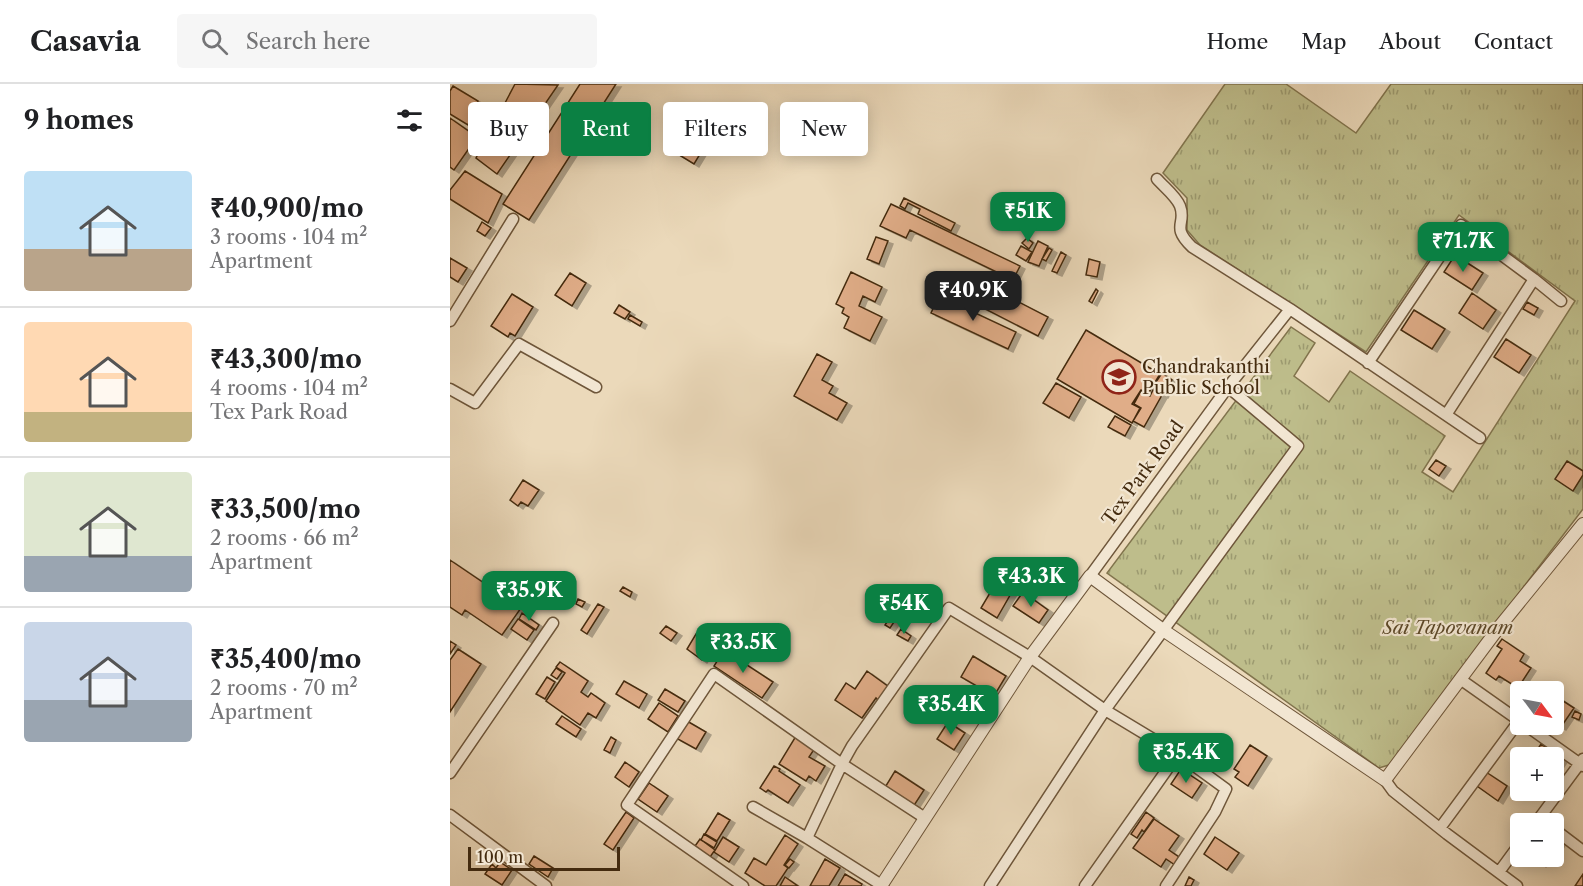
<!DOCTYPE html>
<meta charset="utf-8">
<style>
body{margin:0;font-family:"Libre Caslon Text",serif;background:#f6f6f6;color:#202124;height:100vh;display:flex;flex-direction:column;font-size:22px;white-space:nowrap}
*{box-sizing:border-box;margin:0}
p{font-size:20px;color:#757577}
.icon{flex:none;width:33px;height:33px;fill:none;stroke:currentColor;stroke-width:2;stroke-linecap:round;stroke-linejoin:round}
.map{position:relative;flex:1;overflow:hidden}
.panel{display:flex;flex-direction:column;background:#fff;width:450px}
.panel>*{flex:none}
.top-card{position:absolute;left:18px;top:18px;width:570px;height:54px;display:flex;gap:12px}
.needle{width:39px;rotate:122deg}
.fabs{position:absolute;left:1060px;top:597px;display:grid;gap:12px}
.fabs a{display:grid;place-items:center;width:54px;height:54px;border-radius:6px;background:#fff;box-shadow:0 3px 15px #0003;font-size:30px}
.scale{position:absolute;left:18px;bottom:15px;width:152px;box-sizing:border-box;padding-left:6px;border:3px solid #442b0f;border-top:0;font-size:16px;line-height:21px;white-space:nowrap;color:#442b0f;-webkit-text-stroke:4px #f2e6d2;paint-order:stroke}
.price{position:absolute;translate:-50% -51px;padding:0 14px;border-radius:12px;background:#0b8043;color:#fff;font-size:20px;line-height:39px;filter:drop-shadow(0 2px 3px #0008)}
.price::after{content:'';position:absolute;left:50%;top:36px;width:18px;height:14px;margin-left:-9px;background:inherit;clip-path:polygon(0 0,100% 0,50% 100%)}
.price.active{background:#222;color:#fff}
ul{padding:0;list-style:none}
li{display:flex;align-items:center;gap:18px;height:150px;padding:0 24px}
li+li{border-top:2px solid #e0e0e0}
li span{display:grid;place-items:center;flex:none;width:168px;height:120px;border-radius:6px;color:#555}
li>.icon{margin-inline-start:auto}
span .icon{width:72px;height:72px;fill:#fffc;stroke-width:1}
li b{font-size:26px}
h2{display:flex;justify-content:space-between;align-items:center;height:72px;padding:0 24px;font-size:26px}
.tag{padding:0 21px;border-radius:6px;background:#fff;box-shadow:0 3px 15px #0003;font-size:21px;line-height:54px}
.tag.active{background:#0b8043;color:#fff}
header{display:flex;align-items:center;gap:36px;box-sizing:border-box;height:84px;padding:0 30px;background:#fff;border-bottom:2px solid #e0e0e0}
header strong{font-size:28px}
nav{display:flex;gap:33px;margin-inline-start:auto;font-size:21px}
.search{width:420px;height:54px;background:#f6f6f6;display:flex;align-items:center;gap:15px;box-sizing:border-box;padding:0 21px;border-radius:6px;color:#757577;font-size:22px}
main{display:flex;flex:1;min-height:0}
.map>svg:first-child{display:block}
</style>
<header>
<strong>Casavia</strong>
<div class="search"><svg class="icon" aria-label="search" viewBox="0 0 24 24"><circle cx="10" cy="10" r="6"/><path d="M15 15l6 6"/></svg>Search here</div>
<nav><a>Home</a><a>Map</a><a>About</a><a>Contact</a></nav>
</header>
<main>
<section class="panel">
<h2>9 homes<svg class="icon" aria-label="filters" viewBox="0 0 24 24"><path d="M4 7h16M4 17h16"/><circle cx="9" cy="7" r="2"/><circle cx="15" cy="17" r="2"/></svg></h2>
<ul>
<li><span style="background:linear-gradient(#bfe0f5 65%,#b9a48a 0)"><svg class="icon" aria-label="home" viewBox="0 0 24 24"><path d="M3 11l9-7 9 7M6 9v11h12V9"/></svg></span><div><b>₹40,900/mo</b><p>3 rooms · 104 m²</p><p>Apartment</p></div></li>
<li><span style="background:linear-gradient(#ffd9b3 75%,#c2b280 0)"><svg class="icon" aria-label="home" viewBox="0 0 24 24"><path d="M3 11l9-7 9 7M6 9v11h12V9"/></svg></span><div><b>₹43,300/mo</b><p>4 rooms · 104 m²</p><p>Tex Park Road</p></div></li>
<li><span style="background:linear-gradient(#dfe7d0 70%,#9aa5b1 0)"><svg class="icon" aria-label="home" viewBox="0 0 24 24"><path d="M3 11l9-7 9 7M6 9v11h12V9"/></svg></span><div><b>₹33,500/mo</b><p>2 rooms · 66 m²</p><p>Apartment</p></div></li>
<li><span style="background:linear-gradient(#c9d6e8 65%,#9aa5b1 0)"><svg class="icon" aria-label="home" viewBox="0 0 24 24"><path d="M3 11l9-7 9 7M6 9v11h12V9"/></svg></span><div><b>₹35,400/mo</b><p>2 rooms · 70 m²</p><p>Apartment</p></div></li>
</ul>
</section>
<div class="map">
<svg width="1133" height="802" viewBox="0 0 1133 802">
<defs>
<pattern id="grass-tufts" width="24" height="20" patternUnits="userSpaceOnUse" patternTransform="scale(1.5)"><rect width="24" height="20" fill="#bebd8b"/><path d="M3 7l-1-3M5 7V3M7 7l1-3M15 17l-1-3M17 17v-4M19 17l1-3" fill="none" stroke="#9c9a70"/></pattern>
<filter id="shadow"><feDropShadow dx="5" dy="3" stdDeviation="0" flood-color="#0004"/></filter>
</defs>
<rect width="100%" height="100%" fill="#ebd9ba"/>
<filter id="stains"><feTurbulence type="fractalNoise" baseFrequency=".00333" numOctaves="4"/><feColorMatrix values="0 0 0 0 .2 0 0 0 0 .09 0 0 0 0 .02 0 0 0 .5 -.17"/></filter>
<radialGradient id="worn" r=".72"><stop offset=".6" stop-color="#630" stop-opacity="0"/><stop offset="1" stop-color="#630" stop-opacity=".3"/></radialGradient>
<!-- grass -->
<path fill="url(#grass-tufts)" stroke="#81744d" stroke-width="1.5" d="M 775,0 L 836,0 L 906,49 L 941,0 L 1133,0 L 1133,425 L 1049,535 L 942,680 L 929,684 L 657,489 L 841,243 L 865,259 L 844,292 L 879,318 L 900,287 L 995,352 L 972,388 L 1003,408 L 1125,217 L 1009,131 L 916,268 L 750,161 L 737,146 L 737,114 L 713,89 Z"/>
<!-- building -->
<path fill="#e0ad88" stroke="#442b0f" stroke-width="1.5" filter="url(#shadow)" d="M 65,0 L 108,1 L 47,90 L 26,74 Z
M 130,0 L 166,0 L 79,136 L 53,120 Z
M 3,2 L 28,17 L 18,41 L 0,30 L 0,7 Z
M 0,34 L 27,53 L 4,86 L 0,83 Z
M 246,36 L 264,47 L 244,80 L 226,69 Z
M 15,87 L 52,110 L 38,139 L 0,115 L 0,106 Z
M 454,114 L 505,139 L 501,147 L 468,130 L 470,125 L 458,119 L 455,125 L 450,122 Z
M 441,120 L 570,182 L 563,196 L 460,146 L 456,154 L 430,142 Z
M 32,138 L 41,144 L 35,152 L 27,147 Z
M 426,153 L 438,157 L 429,180 L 417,175 Z
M 577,154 L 583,159 L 579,165 L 572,159 Z
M 588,157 L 598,162 L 589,182 L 578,178 Z
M 571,162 L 582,168 L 576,177 L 566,171 Z
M 599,164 L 602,166 L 596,177 L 592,175 Z
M 611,168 L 616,171 L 607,189 L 602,187 Z
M 1005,171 L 1033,189 L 1022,206 L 994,188 Z
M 0,174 L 17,184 L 8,198 L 0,193 Z
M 639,175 L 650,178 L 647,193 L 636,191 Z
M 401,188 L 432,203 L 425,218 L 413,212 L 409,222 L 432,233 L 420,257 L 394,244 L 399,233 L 392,229 L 394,224 L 386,220 Z
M 120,189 L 136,199 L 122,222 L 105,211 Z
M 518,192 L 598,233 L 588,252 L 508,211 Z
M 646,205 L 648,207 L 642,219 L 639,217 Z
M 1022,209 L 1046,226 L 1033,245 L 1009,229 Z
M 62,210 L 83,223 L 65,252 L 60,249 L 58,253 L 41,242 Z
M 489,212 L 566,248 L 558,265 L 481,229 Z
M 1077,218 L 1088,224 L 1084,231 L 1073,225 Z
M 169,221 L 180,228 L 175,235 L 164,229 Z
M 964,226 L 995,245 L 982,265 L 951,246 Z
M 180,231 L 192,238 L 190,242 L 178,235 Z
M 636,246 L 710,290 L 698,310 L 691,306 L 682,320 L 690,324 L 682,339 L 607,295 Z
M 1056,255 L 1081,271 L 1069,289 L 1044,273 Z
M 367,270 L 382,278 L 372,296 L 383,302 L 379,309 L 397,319 L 387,336 L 344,312 Z
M 712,289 L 722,296 L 713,311 L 702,304 Z
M 606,299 L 631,313 L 619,334 L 593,319 Z
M 703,306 L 712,311 L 694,343 L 683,337 L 691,324 L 684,320 L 691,307 L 700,312 Z
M 665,332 L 681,341 L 675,352 L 658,343 Z
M 986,376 L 996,382 L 989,392 L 979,385 Z
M 1117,377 L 1133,387 L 1133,391 L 1123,407 L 1105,395 Z
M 73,396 L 89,406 L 78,422 L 71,418 L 68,422 L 60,416 Z
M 0,476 L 71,524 L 52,551 L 15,526 L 12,531 L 0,523 Z
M 548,491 L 564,501 L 561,505 L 546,495 Z
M 547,497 L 563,506 L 547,534 L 531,524 Z
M 173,503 L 182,508 L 180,513 L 170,507 Z
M 573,508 L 598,526 L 589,539 L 563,522 Z
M 128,515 L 135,518 L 132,523 L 126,520 Z
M 148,520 L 154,523 L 137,550 L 131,546 Z
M 72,529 L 89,541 L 86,546 L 69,535 Z
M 443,529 L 448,532 L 440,544 L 435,541 Z
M 68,535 L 84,546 L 77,556 L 61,545 Z
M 216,542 L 227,549 L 221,557 L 210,549 Z
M 451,545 L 461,552 L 458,557 L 447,551 Z
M 246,550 L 271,567 L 265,576 L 256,570 L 252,576 L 237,565 Z
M 1052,555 L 1074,570 L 1070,577 L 1081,584 L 1068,604 L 1049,592 L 1046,596 L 1036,589 L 1052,565 L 1047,562 Z
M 0,557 L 6,561 L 0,570 Z
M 8,565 L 31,580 L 0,628 L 0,576 Z
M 274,566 L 323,598 L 312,614 L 264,582 Z
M 523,572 L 556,592 L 544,612 L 511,593 Z
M 110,578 L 138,597 L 131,608 L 138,613 L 141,609 L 155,619 L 146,634 L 138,629 L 130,641 L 96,617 L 115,589 L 106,583 Z
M 106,584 L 112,588 L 107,595 L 101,591 Z
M 417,587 L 439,603 L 429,617 L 426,614 L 412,634 L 385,616 L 396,599 L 405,605 Z
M 97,593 L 105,598 L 95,615 L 86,610 Z
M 174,597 L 197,610 L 189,624 L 166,610 Z
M 215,605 L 235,617 L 228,628 L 208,616 Z
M 1104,611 L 1124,624 L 1111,643 L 1104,639 Z
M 209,619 L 228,632 L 218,648 L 198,635 Z
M 1125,627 L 1131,630 L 1129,636 L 1122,633 Z
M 112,632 L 131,645 L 126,653 L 106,640 Z
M 237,637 L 256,648 L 246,665 L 226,654 Z
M 498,638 L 515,649 L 504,666 L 487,655 Z
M 346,652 L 365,664 L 359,673 L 375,682 L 366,697 L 359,692 L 356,697 L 329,680 Z
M 161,653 L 166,656 L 160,669 L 154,666 Z
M 751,656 L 758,661 L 751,671 L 744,666 Z
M 1091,660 L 1113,674 L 1104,687 L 1104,674 L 1082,674 Z
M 800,661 L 817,672 L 798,702 L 785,693 L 789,688 L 784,685 Z
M 175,678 L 189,688 L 179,703 L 165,693 Z
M 324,682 L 330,685 L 329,687 L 350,701 L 338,719 L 318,706 L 316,708 L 310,704 Z
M 731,685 L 752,699 L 742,714 L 721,700 Z
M 445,687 L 474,706 L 463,723 L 434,705 Z
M 1036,688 L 1057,702 L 1048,717 L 1027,702 Z
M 199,699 L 218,712 L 207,728 L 188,715 Z
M 176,728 L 184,734 L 163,766 L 154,760 Z
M 696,728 L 704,734 L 694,748 L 692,746 L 687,754 L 681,750 Z
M 268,729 L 280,736 L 267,757 L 255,750 Z
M 704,735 L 729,752 L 719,766 L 729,773 L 725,781 L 716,775 L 711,783 L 683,764 Z
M 254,750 L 267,758 L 264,764 L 251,756 Z
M 335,751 L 348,760 L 334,781 L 338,784 L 326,802 L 315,802 L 295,789 L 304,774 L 316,781 Z
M 273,753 L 289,763 L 279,778 L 264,768 Z
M 765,753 L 789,769 L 777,786 L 754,770 Z
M 1104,753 L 1111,757 L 1104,768 Z
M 250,755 L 265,766 L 260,773 L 245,762 Z
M 84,772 L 103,784 L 98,793 L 79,780 Z
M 1089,772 L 1095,775 L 1091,780 L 1086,776 Z
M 340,775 L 344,778 L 339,784 L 335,781 Z
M 375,775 L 390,784 L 379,802 L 360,802 Z
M 50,778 L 62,786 L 52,801 L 35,790 L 42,780 L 46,784 Z
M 395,790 L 412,800 L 411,802 L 388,802 Z
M 1133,790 L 1133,802 L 1125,802 Z
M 335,793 L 348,802 L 330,802 Z
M 739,793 L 744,796 L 741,802 L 735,802 Z"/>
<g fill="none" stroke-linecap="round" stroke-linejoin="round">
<defs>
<path id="minor" d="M 840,225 L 1030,354
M 0,237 L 63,135
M 918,279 L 1011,141 L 1084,195 L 1111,217
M 0,305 L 25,319 L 69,260 L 146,303
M 996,331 L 1084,195
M 640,492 L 778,303 L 840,225 L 742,163 C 720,142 737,140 730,122 C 726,112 714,103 707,95
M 1010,595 L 1071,638
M 1074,640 L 1133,682
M 0,689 L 103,539
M 935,696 L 943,707 L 997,750 L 1067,802
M 303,723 L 357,754 L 433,802
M 0,731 L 96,802
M 1085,740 L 1133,675
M 990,744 L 1069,637
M 1104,745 L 1133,767
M 357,754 L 392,680 L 402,662 L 499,524 L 580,573 L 655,626 L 728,670
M 1049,788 L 1071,758
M 293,802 L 177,721 L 264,590 L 392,680 L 475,734
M 540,802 L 655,626 L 848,362 L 778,303
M 635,802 L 728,670 L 776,705 L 765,728 L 716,802"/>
<path id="tertiary" d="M 431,802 L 580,573 L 640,492 L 713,546 L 935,696 L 1050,542 L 1133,440"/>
</defs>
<!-- minor casing -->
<use href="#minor" stroke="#6e563a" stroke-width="13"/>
<!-- tertiary casing -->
<use href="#tertiary" stroke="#6e563a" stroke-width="14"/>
<!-- minor -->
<use href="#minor" stroke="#f2e6d2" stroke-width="10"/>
<!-- tertiary -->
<use href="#tertiary" stroke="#f2e6d2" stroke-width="12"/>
</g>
<!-- icons -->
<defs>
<symbol id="school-ring" viewBox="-11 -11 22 22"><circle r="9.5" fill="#f2e6d2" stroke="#8f2418" stroke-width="1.5"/><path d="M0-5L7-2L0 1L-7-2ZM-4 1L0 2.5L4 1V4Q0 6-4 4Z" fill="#8f2418"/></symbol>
</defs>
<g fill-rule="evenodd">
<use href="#school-ring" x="650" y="274" width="38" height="38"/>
</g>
<g text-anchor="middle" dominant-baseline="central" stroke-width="4.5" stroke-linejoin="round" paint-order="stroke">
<!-- poi labels -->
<g font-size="18" fill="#442b0f" stroke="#f2e6d2" text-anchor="start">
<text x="692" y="283">Chandrakanthi<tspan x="692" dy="21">Public School</tspan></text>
</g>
<!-- street labels -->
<g font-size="18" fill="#442b0f" stroke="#f2e6d2">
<text transform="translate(693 389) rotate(-54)">Tex Park Road</text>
</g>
<!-- park labels -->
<g font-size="18" font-style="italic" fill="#5c4828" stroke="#f2e6d2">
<text x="998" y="544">Sai Tapovanam</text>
</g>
</g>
<rect width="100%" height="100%" filter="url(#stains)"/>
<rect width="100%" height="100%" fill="url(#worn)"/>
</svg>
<div class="fabs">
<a><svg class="needle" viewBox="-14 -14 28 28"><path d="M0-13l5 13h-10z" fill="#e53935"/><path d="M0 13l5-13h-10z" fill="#757577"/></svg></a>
<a>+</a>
<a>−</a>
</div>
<div class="scale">100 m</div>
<b class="price" style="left:578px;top:159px">₹51K</b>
<b class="price" style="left:1013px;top:189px">₹71.7K</b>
<b class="price active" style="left:523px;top:238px">₹40.9K</b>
<b class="price" style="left:581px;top:524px">₹43.3K</b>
<b class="price" style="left:79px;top:538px">₹35.9K</b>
<b class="price" style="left:454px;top:551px">₹54K</b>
<b class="price" style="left:293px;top:590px">₹33.5K</b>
<b class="price" style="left:501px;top:652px">₹35.4K</b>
<b class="price" style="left:736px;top:700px">₹35.4K</b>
<div class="top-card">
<a class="tag">Buy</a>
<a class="tag active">Rent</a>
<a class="tag">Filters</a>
<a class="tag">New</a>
</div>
</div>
</main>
